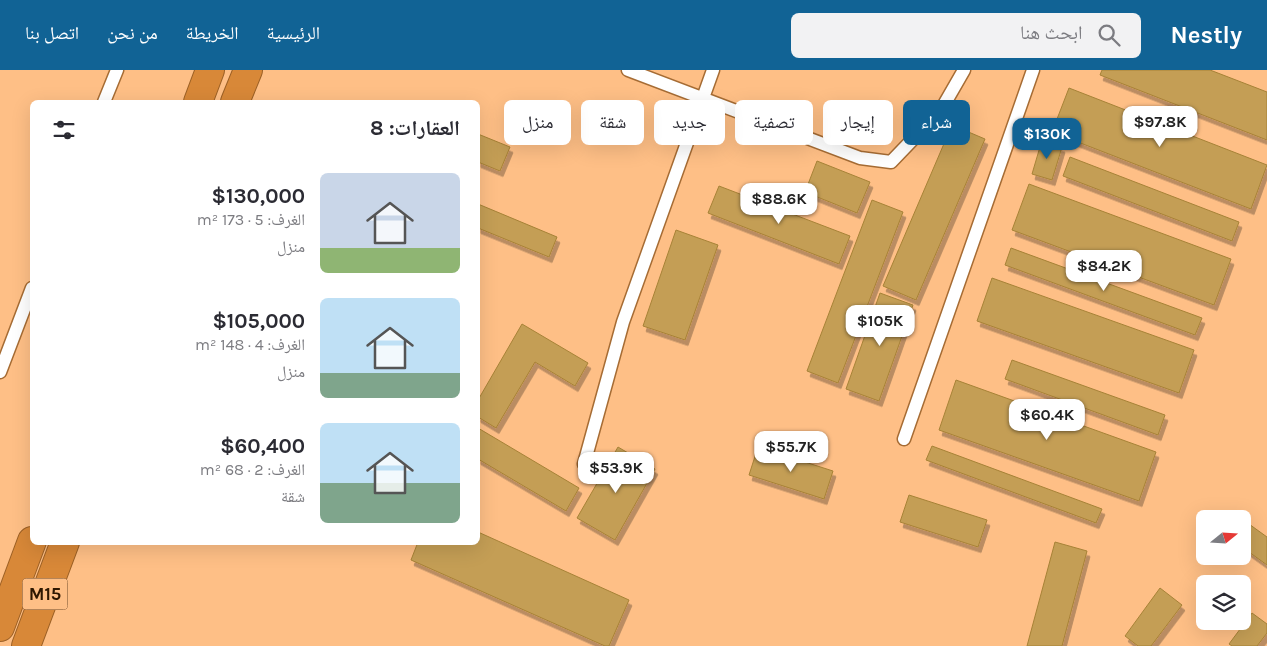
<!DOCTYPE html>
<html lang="ar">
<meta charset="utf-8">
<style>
body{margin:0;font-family:Karla,"Noto Naskh Arabic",sans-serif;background:#f2f2f3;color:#2b2b33;direction:rtl;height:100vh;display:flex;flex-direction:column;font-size:19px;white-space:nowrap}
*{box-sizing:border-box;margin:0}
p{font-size:16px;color:#7c7c81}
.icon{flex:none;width:28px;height:28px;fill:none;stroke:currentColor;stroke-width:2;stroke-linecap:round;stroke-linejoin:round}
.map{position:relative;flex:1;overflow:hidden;direction:ltr}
.panel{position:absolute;left:30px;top:30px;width:450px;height:445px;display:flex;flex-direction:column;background:#fff;border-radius:8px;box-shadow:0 5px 20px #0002;direction:rtl}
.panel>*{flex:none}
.hud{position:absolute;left:495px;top:30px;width:475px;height:45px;direction:rtl;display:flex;gap:10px}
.needle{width:32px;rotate:72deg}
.controls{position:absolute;left:1196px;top:440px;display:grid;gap:10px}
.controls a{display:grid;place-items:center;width:55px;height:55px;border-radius:8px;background:#fff;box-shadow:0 5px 20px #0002;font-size:25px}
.price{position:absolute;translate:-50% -42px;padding:0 11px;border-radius:10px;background:#fff;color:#222;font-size:16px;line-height:32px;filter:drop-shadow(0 1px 2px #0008)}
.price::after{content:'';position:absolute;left:50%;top:30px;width:15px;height:11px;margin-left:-8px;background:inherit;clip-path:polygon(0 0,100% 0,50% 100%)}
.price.active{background:#116395;color:#fff}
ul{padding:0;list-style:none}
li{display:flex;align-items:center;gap:15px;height:125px;padding:0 20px}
li span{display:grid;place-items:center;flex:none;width:140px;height:100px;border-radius:8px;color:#555}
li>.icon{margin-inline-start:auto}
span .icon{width:60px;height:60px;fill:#fffc;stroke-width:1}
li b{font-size:21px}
h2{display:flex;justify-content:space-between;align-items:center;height:60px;padding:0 20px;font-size:21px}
.tag{padding:0 18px;border-radius:8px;background:#fff;box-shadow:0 5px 20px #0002;font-size:18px;line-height:45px}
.tag.active{background:#116395;color:#fff}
header{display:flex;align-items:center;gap:30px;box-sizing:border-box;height:70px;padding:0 25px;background:#116395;color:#fff}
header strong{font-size:24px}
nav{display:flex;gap:28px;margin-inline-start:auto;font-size:18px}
.search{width:350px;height:45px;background:#f2f2f3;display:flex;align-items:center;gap:12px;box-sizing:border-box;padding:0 18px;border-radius:8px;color:#7c7c81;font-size:19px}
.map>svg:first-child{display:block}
</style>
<header>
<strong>Nestly</strong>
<div class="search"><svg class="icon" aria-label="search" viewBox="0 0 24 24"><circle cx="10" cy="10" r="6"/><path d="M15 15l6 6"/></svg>ابحث هنا</div>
<nav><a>الرئيسية</a><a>الخريطة</a><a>من نحن</a><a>اتصل بنا</a></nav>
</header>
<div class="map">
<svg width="1267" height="576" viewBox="0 0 1267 576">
<defs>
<filter id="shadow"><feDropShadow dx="3" dy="5.5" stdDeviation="0" flood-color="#0004"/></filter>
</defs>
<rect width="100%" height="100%" fill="#febf86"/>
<!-- building -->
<path fill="#c49e54" stroke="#a78237" filter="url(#shadow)" d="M 1102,0 L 1210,0 L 1267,22 L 1267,70 L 1100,5 Z
M 1069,18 L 1267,95 L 1251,139 L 1052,62 Z
M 952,55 L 985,69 L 916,230 L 883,216 Z
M 478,64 L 510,77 L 500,101 L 478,92 Z
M 1042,70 L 1062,77 L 1052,110 L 1032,104 Z
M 1070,87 L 1239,152 L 1232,171 L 1063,106 Z
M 817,91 L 870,112 L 857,143 L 805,122 Z
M 1029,114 L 1231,189 L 1214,235 L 1012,160 Z
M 719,116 L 850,166 L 839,194 L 708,143 Z
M 872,130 L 903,142 L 838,313 L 807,301 Z
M 478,134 L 557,167 L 549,187 L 478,158 Z
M 676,160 L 718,175 L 685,270 L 643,256 Z
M 1011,178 L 1202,248 L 1195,265 L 1005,195 Z
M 992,208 L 1194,280 L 1179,323 L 977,251 Z
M 880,223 L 913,235 L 879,331 L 846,319 Z
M 522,254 L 588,293 L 575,316 L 535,292 L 496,358 L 478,347 L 478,330 Z
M 1012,290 L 1165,345 L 1158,365 L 1005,309 Z
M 956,310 L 1156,382 L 1139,431 L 939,360 Z
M 478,358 L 579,418 L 566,441 L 478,389 Z
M 932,376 L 1102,439 L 1096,453 L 926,390 Z
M 618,377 L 655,399 L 615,470 L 577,448 Z
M 758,377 L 833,401 L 824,429 L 749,405 Z
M 909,425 L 987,450 L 978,477 L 900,452 Z
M 1242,449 L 1267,467 L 1267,495 L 1242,477 Z
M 478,462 L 629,530 L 609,576 L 605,576 L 411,490 L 418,472 L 478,472 Z
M 1055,472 L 1087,481 L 1062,576 L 1027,576 Z
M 1160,518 L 1182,535 L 1151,576 L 1138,576 L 1125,566 Z
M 1252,543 L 1267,554 L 1267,563 L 1257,576 L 1232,576 L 1229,574 Z"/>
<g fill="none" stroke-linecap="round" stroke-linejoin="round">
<defs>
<path id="lane" d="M 628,0 L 860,88 L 891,92 L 941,40 L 964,0
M 104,32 L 117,0
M 0,302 L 32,218
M 904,369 L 1033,0
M 584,394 L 623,252 L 713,0"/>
<path id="highway" d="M 198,32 L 210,0
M 235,32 L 248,0
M 0,557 L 32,471
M 26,576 L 65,472"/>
</defs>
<!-- lane casing -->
<use href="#lane" stroke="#a66c34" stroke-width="15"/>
<!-- highway casing -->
<use href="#highway" stroke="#9c6025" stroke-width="30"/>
<!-- lane -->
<use href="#lane" stroke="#fff" stroke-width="12"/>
<!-- highway -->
<use href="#highway" stroke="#d88838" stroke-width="28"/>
</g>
<g text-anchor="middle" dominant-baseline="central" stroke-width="4.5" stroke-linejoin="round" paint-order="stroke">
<!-- shield labels -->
<rect fill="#febf86" stroke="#6c4929" stroke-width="1" x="22.5" y="508.5" width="45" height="31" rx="4"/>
<g font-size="18" font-weight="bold" fill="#2e1701">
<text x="45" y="524">M15</text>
</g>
</g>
</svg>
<div class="controls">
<a><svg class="needle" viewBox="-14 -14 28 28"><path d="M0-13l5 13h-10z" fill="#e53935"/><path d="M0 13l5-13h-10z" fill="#7c7c81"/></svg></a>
<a><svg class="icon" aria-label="layers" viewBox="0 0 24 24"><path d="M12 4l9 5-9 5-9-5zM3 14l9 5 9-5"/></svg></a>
</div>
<b class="price" style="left:1160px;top:78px">$97.8K</b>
<b class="price active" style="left:1047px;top:90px">$130K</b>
<b class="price" style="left:779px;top:155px">$88.6K</b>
<b class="price" style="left:1104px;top:222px">$84.2K</b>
<b class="price" style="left:880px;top:277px">$105K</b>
<b class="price" style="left:1047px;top:371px">$60.4K</b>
<b class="price" style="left:791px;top:403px">$55.7K</b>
<b class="price" style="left:616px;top:424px">$53.9K</b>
<div class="hud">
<a class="tag active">شراء</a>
<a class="tag">إيجار</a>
<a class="tag">تصفية</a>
<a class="tag">جديد</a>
<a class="tag">شقة</a>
<a class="tag">منزل</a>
</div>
<section class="panel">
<h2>العقارات: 8<svg class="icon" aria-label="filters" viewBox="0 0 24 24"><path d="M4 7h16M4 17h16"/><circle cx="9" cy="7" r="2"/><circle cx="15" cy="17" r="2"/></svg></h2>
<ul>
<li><span style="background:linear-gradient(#c9d6e8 75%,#8fb573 0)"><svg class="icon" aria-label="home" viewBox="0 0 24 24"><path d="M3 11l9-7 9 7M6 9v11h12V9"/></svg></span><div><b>$130,000</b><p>الغرف: 5 · 173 m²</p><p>منزل</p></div></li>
<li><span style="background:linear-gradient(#bfe0f5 75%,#7fa58c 0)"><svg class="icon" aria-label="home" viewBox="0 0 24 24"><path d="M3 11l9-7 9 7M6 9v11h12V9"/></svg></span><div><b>$105,000</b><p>الغرف: 4 · 148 m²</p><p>منزل</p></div></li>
<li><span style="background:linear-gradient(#bfe0f5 60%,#7fa58c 0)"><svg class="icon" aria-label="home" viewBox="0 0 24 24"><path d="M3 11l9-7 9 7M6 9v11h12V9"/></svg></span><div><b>$60,400</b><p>الغرف: 2 · 68 m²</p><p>شقة</p></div></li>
</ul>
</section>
</div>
